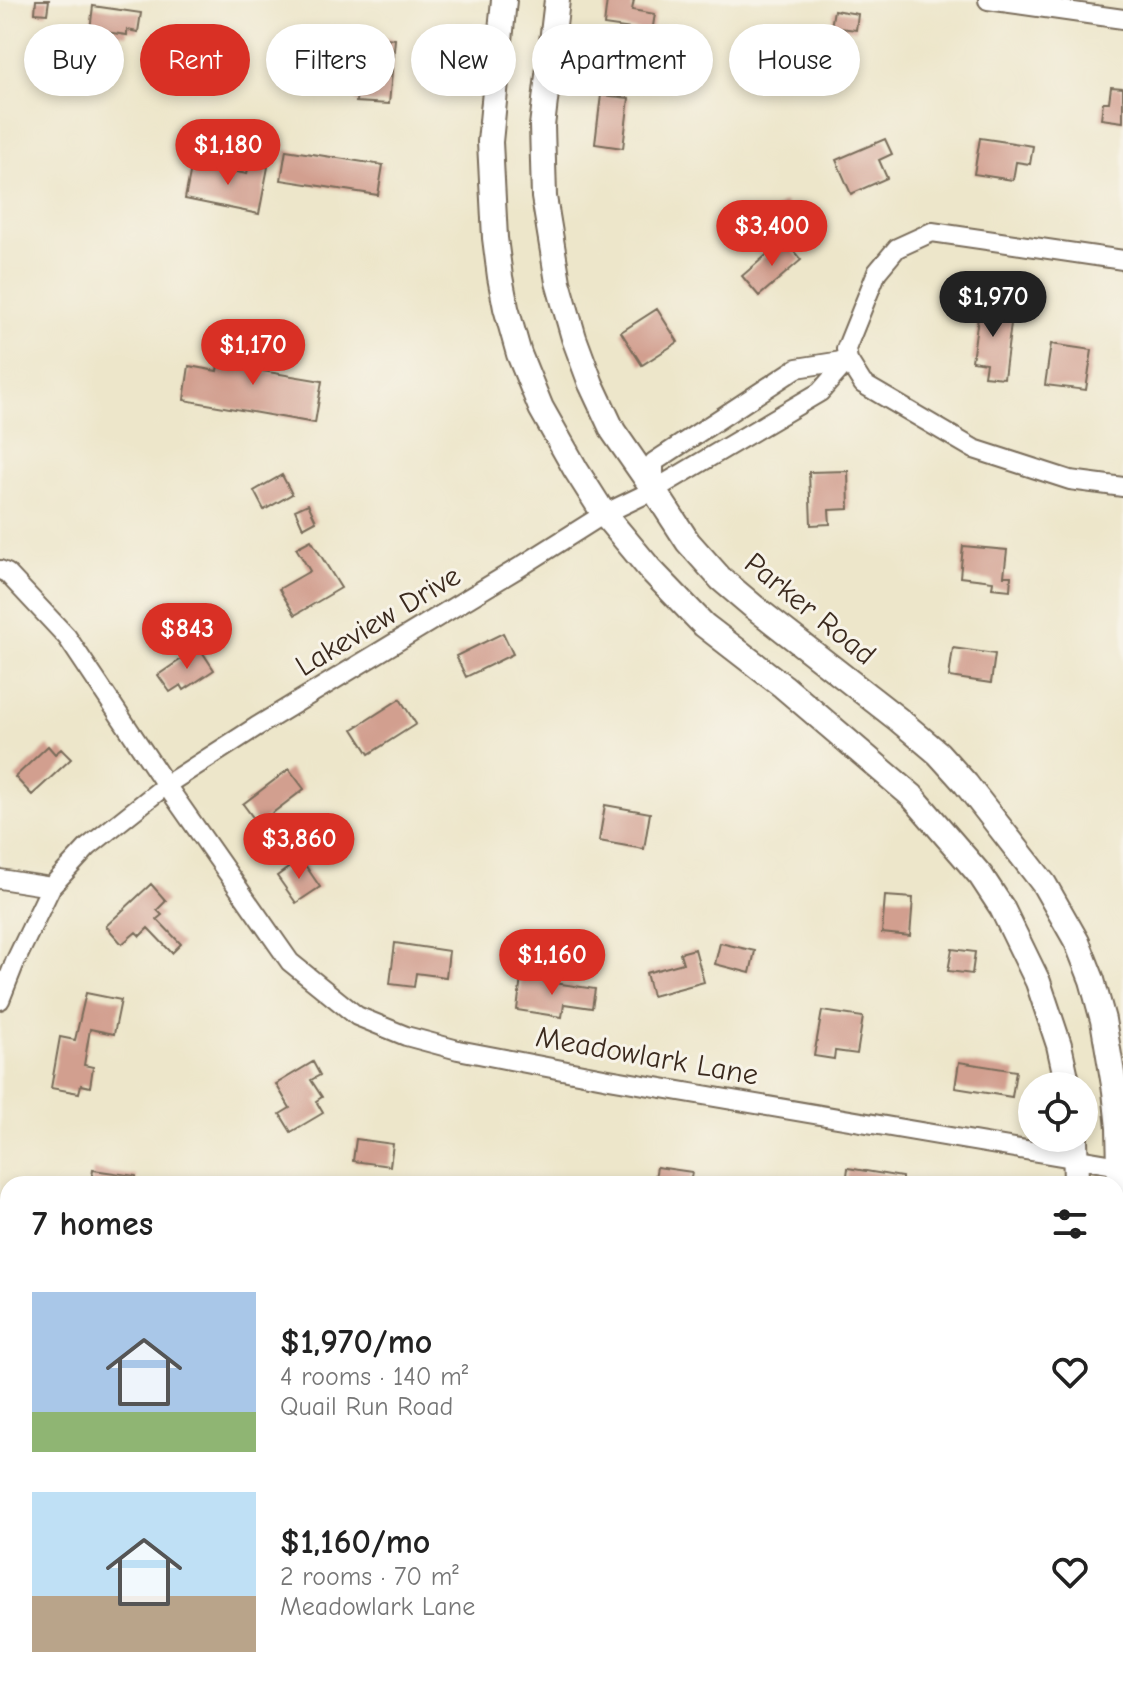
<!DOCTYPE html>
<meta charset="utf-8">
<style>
body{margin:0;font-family:"Comic Neue",sans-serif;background:#f6f6f6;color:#222;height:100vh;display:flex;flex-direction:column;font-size:30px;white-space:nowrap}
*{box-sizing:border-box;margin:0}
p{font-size:26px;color:#767676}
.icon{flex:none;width:44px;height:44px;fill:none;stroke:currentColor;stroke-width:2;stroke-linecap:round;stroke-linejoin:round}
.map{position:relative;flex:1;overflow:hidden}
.side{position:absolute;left:0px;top:1176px;width:1124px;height:514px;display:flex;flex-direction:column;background:#fff;border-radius:24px 24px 0 0;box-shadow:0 4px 12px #0003}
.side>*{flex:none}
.banner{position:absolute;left:24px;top:24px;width:1076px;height:72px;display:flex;gap:16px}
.fabs{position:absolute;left:1018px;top:1072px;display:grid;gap:16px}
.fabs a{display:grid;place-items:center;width:80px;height:80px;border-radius:50%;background:#fff;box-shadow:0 4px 12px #0003;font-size:40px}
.price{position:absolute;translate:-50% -68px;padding:0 18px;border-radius:28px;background:#d93025;color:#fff;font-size:26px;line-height:52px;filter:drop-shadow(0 2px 4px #0008)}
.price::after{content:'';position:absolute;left:50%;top:48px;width:24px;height:18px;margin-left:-12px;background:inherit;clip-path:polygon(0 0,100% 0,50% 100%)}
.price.selected{background:#222;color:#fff}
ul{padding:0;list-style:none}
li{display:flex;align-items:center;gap:24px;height:200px;padding:0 32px}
li span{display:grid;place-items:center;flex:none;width:224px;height:160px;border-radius:0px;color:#555}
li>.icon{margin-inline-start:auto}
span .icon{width:96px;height:96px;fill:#fffc;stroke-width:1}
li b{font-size:34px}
h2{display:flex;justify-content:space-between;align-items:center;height:96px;padding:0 32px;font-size:34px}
.tag{padding:0 28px;border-radius:36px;background:#fff;box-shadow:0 4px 12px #0003;font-size:28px;line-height:72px}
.tag.selected{background:#d93025;color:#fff}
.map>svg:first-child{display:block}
</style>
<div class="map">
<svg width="1123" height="1689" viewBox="0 0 1123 1689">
<rect width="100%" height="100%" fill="#f7f3e8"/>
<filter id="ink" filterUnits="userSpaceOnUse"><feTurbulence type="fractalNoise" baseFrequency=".0125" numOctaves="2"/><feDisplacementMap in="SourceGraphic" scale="16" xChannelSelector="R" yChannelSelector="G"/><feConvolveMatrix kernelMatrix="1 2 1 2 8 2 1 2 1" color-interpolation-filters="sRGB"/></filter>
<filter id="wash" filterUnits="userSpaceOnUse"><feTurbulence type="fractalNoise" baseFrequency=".006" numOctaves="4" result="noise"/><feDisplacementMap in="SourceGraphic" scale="32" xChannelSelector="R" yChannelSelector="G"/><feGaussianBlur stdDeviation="1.8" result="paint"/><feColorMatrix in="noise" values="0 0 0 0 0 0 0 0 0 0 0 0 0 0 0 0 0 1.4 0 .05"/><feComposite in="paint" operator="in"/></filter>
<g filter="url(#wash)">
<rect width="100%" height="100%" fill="#ede6ca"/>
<g id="blocks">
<!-- building -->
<path fill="#d29f8f" d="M 36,0 L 49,0 L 47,14 L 35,13 Z
M 607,0 L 634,0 L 632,10 L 655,14 L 652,32 L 604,25 Z
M 93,6 L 141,13 L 138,32 L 127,30 L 127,35 L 90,30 Z
M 834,10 L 858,14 L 856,30 L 831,27 Z
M 361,36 L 395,39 L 389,104 L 356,102 L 359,78 L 345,76 L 346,56 L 359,57 Z
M 219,52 L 231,54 L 228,81 L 216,79 Z
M 784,57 L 802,60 L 798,84 L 780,81 Z
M 1111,87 L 1123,88 L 1123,122 L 1101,119 L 1103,102 L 1109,102 Z
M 601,95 L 629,98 L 623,148 L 595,144 Z
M 980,138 L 1033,146 L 1030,164 L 1016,162 L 1013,180 L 974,174 Z
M 885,139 L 892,154 L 879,160 L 887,178 L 851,194 L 836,160 Z
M 286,150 L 383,165 L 378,195 L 281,180 Z
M 192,163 L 247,174 L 249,163 L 268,167 L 259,214 L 185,199 Z
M 784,202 L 802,227 L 787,239 L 768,214 Z
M 784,240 L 801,260 L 759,296 L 742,276 Z
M 980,303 L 1013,308 L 1004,378 L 984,376 L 986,363 L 972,361 Z
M 657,309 L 678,342 L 642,365 L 621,332 Z
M 222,341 L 259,347 L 256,370 L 322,381 L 315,423 L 184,400 L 189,366 L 217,371 Z
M 1051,344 L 1092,350 L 1086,390 L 1045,385 Z
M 848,471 L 849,509 L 829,510 L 830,524 L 811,525 L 809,472 Z
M 282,475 L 292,494 L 264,510 L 254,491 Z
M 308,504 L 316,521 L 303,528 L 295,510 Z
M 311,540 L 341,588 L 295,615 L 279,589 L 310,571 L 296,548 Z
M 963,546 L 1007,550 L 1004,576 L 1011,576 L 1010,590 L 992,588 L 993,581 L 960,577 Z
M 503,633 L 513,654 L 466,677 L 456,656 Z
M 199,647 L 214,670 L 184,690 L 181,685 L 170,692 L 158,675 Z
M 953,648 L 995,654 L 991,683 L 949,677 Z
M 400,699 L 416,724 L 369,754 L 353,729 Z
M 48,746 L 55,754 L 61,749 L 71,759 L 32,795 L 15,777 Z
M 289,769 L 304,789 L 258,824 L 243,804 Z
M 605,805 L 650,813 L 644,849 L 599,841 Z
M 301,859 L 320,887 L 296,903 L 277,876 Z
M 151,884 L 166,901 L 157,910 L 162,915 L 157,919 L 181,944 L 172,953 L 148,928 L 140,936 L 136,932 L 122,944 L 106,926 Z
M 885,896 L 913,898 L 910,936 L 882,933 Z
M 395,943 L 449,951 L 446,977 L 416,973 L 414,987 L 390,984 Z
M 720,943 L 755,951 L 750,973 L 715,964 Z
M 695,949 L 704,982 L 652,996 L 646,973 L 683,963 L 680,953 Z
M 952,949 L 975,952 L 972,974 L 948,971 Z
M 521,978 L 595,989 L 592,1008 L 564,1004 L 562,1017 L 517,1010 Z
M 86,993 L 121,1000 L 114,1034 L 90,1029 L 84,1065 L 93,1067 L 90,1087 L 81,1085 L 79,1093 L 51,1088 L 60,1037 L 75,1040 Z
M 822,1011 L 863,1017 L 857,1054 L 835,1051 L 834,1059 L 814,1056 Z
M 313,1062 L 320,1075 L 311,1080 L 322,1097 L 316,1101 L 323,1113 L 291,1132 L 280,1114 L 290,1108 L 276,1084 Z
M 959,1062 L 1016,1071 L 1012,1097 L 955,1088 Z
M 356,1139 L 393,1144 L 390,1166 L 353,1161 Z
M 657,1167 L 692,1172 L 690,1184 L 654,1184 Z
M 848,1168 L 902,1177 L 902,1184 L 846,1184 Z
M 93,1170 L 136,1176 L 136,1184 L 91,1184 Z"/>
</g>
</g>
<g filter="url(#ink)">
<use href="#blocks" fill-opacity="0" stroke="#796c5a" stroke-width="2"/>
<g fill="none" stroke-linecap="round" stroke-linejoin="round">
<defs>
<path id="minor" d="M 988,0 L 1123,19
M 1123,260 L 932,232 L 897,248 L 877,272 L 846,349 L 848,360 L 863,384 L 974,449 L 1070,480 L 1123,487
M 654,490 L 654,462 L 797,368 L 848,360
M 0,570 L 7,573 L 67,637 L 166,785 L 290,962 L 357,1016 L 406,1036 L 458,1050 L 609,1079 L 1120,1166
M 0,879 L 51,887
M 0,1000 L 15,962 L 51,887 L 88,847 L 166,785 L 256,727 L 520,567 L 604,514 L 654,490 L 820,392 L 848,360"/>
<path id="secondary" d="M 504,0 L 490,142 L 495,238 L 500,277 L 506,308 L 519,354 L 541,408 L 576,470 L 604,514 L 649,568 L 704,625 L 783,686 L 912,796 L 981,876 L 1002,908 L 1038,982 L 1059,1045 L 1068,1086
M 557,0 L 542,126 L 544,197 L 558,282 L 574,338 L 591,384 L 613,431 L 654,490 L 688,542 L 721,579 L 754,607 L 899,720 L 938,753 L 966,784 L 1044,884 L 1077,942 L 1092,980 L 1103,1020 L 1115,1091 L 1119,1128 L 1120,1166 L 1116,1225
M 1075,1138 L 1076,1184
M 998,1689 L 999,1682
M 1043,1689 L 1044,1682"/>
</defs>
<!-- minor casing -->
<use href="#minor" stroke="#796c5a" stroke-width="22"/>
<!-- secondary casing -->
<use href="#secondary" stroke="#796c5a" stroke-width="28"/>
<!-- minor -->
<use href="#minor" stroke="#fff" stroke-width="18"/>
<!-- secondary -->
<use href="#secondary" stroke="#fff" stroke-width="24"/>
</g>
</g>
<g text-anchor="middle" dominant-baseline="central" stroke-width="6" stroke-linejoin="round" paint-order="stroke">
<!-- street labels -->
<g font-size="30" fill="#3b2a1e" stroke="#f7f3e8">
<text transform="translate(810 609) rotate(39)">Parker Road</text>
<text transform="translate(378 621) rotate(-31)">Lakeview Drive</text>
<text transform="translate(647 1056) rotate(10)">Meadowlark Lane</text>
</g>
</g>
</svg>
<div class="fabs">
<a><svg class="icon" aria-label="locate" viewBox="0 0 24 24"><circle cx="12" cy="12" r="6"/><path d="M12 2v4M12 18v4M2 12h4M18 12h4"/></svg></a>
</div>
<b class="price" style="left:228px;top:187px">$1,180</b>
<b class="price" style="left:772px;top:268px">$3,400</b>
<b class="price selected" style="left:993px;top:339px">$1,970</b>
<b class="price" style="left:253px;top:387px">$1,170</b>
<b class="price" style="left:187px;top:671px">$843</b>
<b class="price" style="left:299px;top:881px">$3,860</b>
<b class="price" style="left:552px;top:997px">$1,160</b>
<div class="banner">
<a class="tag">Buy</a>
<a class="tag selected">Rent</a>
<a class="tag">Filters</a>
<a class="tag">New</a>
<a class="tag">Apartment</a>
<a class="tag">House</a>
</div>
<section class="side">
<h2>7 homes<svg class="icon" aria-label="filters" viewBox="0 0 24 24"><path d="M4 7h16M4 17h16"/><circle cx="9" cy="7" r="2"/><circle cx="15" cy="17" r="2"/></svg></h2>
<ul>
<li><span style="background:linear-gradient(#a9c7e8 75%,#8fb573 0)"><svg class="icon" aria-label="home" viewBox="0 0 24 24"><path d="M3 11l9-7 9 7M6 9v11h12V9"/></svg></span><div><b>$1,970/mo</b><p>4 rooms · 140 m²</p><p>Quail Run Road</p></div><svg class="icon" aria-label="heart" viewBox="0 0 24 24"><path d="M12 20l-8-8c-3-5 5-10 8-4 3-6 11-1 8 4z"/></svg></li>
<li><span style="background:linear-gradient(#bfe0f5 65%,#b9a48a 0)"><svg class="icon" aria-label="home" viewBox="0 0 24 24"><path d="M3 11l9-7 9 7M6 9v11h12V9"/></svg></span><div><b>$1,160/mo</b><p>2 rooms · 70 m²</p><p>Meadowlark Lane</p></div><svg class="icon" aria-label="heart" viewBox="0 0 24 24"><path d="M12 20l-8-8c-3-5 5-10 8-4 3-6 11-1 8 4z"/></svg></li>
</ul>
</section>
</div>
